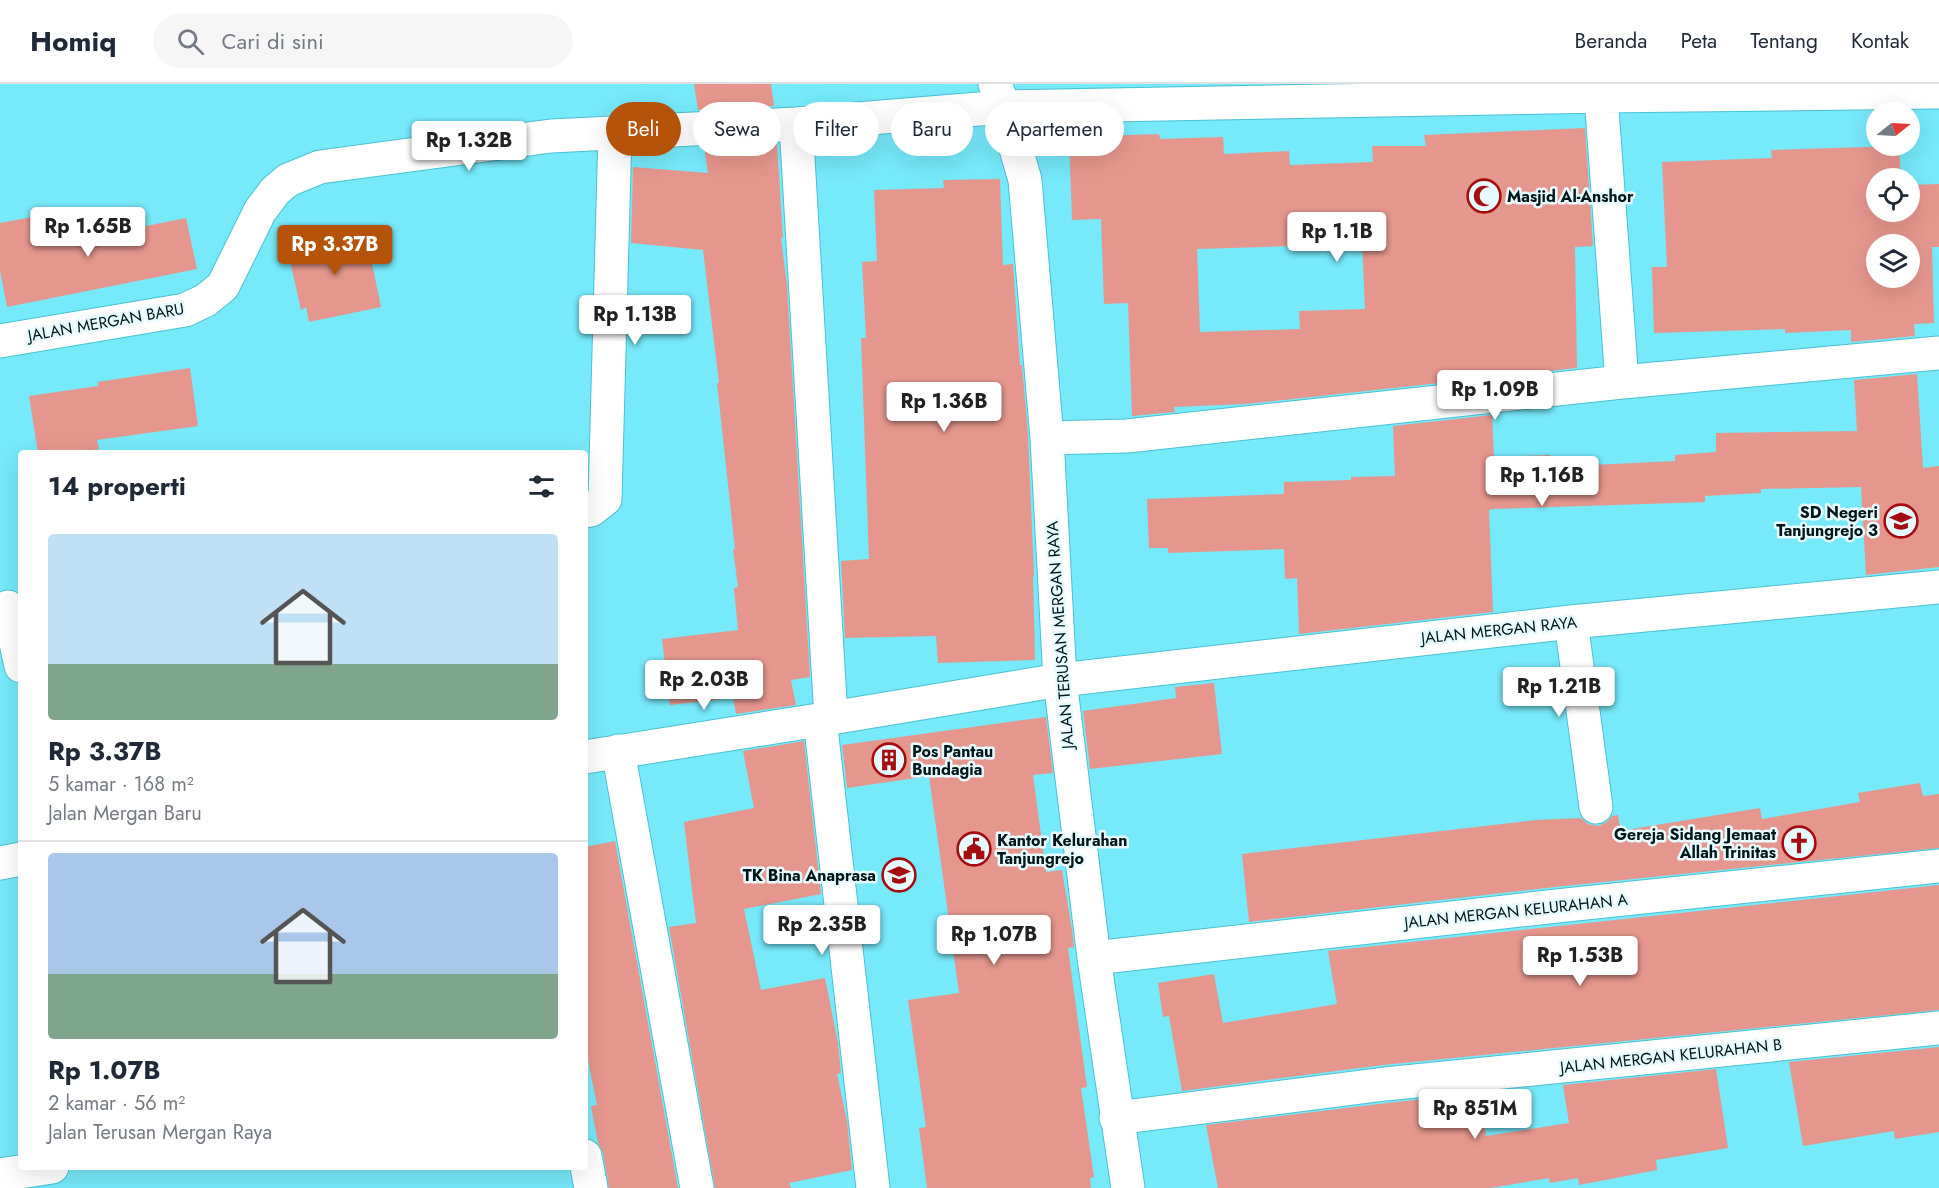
<!DOCTYPE html>
<html lang="id">
<meta charset="utf-8">
<style>
body{margin:0;font-family:Jost,sans-serif;background:#f6f6f7;color:#1f2937;height:100vh;display:flex;flex-direction:column;font-size:22px;white-space:nowrap}
*{box-sizing:border-box;margin:0}
p{font-size:20px;color:#747a83}
.icon{flex:none;width:33px;height:33px;fill:none;stroke:currentColor;stroke-width:2;stroke-linecap:round;stroke-linejoin:round}
.map{position:relative;flex:1;overflow:hidden}
.drawer{position:absolute;left:18px;top:366px;width:570px;height:720px;display:flex;flex-direction:column;background:#fff;border-radius:6px;box-shadow:0 6px 24px #0002}
.drawer>*{flex:none}
.hud{position:absolute;left:606px;top:18px;width:570px;height:54px;display:flex;gap:12px}
.needle{width:39px;rotate:72deg}
.controls{position:absolute;left:1866px;top:18px;display:grid;gap:12px}
.controls a{display:grid;place-items:center;width:54px;height:54px;border-radius:50%;background:#fff;box-shadow:0 6px 24px #0002;font-size:30px}
.price{position:absolute;translate:-50% -51px;padding:0 14px;border-radius:6px;background:#fff;color:#222;font-size:20px;line-height:39px;filter:drop-shadow(0 2px 3px #0008)}
.price::after{content:'';position:absolute;left:50%;top:36px;width:18px;height:14px;margin-left:-9px;background:inherit;clip-path:polygon(0 0,100% 0,50% 100%)}
.price.on{background:#b45309;color:#fff}
ul{padding:0;list-style:none}
li{display:grid;align-content:center;gap:12px;height:318px;padding:0 30px}
li+li{border-top:2px solid #e0e1e3}
li span{display:grid;place-items:center;height:186px;border-radius:6px;color:#555}
li>.icon{margin-inline-start:auto}
span .icon{width:108px;height:108px;fill:#fffc;stroke-width:1}
li b{font-size:26px}
h2{display:flex;justify-content:space-between;align-items:center;height:72px;padding:0 30px;font-size:26px}
.chip{padding:0 21px;border-radius:27px;background:#fff;box-shadow:0 6px 24px #0002;font-size:21px;line-height:54px}
.chip.on{background:#b45309;color:#fff}
header{display:flex;align-items:center;gap:36px;box-sizing:border-box;height:84px;padding:0 30px;background:#fff;border-bottom:2px solid #e0e1e3}
header strong{font-size:28px}
nav{display:flex;gap:33px;margin-inline-start:auto;font-size:21px}
.search{width:420px;height:54px;background:#f6f6f7;display:flex;align-items:center;gap:15px;box-sizing:border-box;padding:0 21px;border-radius:33px;color:#747a83;font-size:22px}
.map>svg:first-child{display:block}
</style>
<header>
<strong>Homiq</strong>
<div class="search"><svg class="icon" aria-label="search" viewBox="0 0 24 24"><circle cx="10" cy="10" r="6"/><path d="M15 15l6 6"/></svg>Cari di sini</div>
<nav><a>Beranda</a><a>Peta</a><a>Tentang</a><a>Kontak</a></nav>
</header>
<div class="map">
<svg width="1939" height="1104" viewBox="0 0 1939 1104">
<rect width="100%" height="100%" fill="#76e9fa"/>
<!-- building -->
<path fill="#e6978d" fill-rule="evenodd" d="M 694,0 L 771,0 L 774,22 L 698,26 Z
M 1585,44 L 1593,162 L 1575,163 L 1577,284 L 1246,320 L 1174,323 L 1175,328 L 1132,332 L 1128,219 L 1104,220 L 1101,135 L 1072,136 L 1069,53 L 1159,50 L 1160,55 L 1223,53 L 1224,70 L 1289,67 L 1290,81 L 1373,78 L 1372,62 L 1426,62 L 1424,51 ZM 1362,157 L 1365,225 L 1299,227 L 1300,245 L 1200,248 L 1197,165 L 1293,162 L 1293,158 Z
M 777,60 L 783,154 L 781,154 L 787,201 L 810,593 L 791,596 L 796,621 L 736,630 L 733,614 L 670,621 L 662,555 L 738,546 L 734,504 L 738,503 L 733,465 L 735,465 L 717,299 L 719,299 L 703,166 L 631,159 L 633,83 L 708,89 L 704,63 Z
M 1899,62 L 1901,94 L 1876,94 L 1876,128 L 1910,128 L 1910,101 L 1939,100 L 1939,163 L 1932,163 L 1934,239 L 1914,240 L 1915,252 L 1851,258 L 1851,246 L 1785,249 L 1785,245 L 1654,249 L 1652,183 L 1667,183 L 1662,78 L 1772,74 L 1771,66 ZM 1876,160 L 1910,160 L 1910,194 L 1876,194 Z
M 1000,95 L 1003,181 L 1013,180 L 1020,281 L 1022,281 L 1028,350 L 1034,492 L 1033,492 L 1035,576 L 938,579 L 936,552 L 845,554 L 841,477 L 869,475 L 861,254 L 866,254 L 862,178 L 877,177 L 874,106 L 944,104 L 943,96 Z
M 43,131 L 48,157 L 135,141 L 136,144 L 186,134 L 197,185 L 7,223 L 0,187 L 0,139 Z
M 365,146 L 381,223 L 309,238 L 306,223 L 301,226 L 287,163 Z
M 190,284 L 198,342 L 97,356 L 99,365 L 75,369 L 38,369 L 29,312 L 98,302 L 98,298 Z
M 1917,290 L 1923,384 L 1939,382 L 1939,483 L 1866,491 L 1861,403 L 1761,405 L 1761,409 L 1705,412 L 1705,418 L 1494,425 L 1489,426 L 1493,528 L 1299,550 L 1297,494 L 1285,495 L 1284,465 L 1168,469 L 1168,464 L 1149,464 L 1147,415 L 1284,410 L 1284,398 L 1351,396 L 1351,393 L 1395,392 L 1393,342 L 1492,331 L 1494,373 L 1550,371 L 1550,383 L 1675,377 L 1675,371 L 1716,368 L 1716,349 L 1857,347 L 1854,296 Z
M 1214,599 L 1222,670 L 1090,685 L 1083,627 L 1176,614 L 1175,603 Z
M 1046,633 L 1053,689 L 1033,691 L 1046,788 L 1062,786 L 1072,846 L 1074,863 L 1068,864 L 1087,1003 L 1081,1004 L 1094,1093 L 1090,1094 L 1091,1104 L 927,1104 L 919,1044 L 926,1043 L 908,916 L 959,909 L 929,692 L 847,704 L 842,661 Z
M 804,657 L 821,810 L 744,825 L 761,906 L 825,894 L 838,959 L 841,989 L 837,990 L 847,1037 L 852,1086 L 789,1099 L 791,1104 L 715,1104 L 669,843 L 696,839 L 684,738 L 754,724 L 743,667 Z
M 1920,699 L 1923,712 L 1939,710 L 1939,764 L 1564,802 L 1249,838 L 1242,770 L 1536,736 L 1581,734 L 1588,740 L 1598,742 L 1607,738 L 1612,732 L 1618,731 L 1620,747 L 1760,724 L 1762,735 L 1860,718 L 1858,709 Z
M 615,757 L 678,1104 L 609,1104 L 603,1069 L 598,1059 L 591,1022 L 597,1021 L 585,962 L 585,763 Z
M 1939,801 L 1939,926 L 1383,981 L 1182,1007 L 1169,932 L 1163,933 L 1158,899 L 1214,890 L 1223,939 L 1337,920 L 1328,867 Z
M 1939,963 L 1939,1048 L 1895,1055 L 1894,1047 L 1803,1062 L 1789,978 Z
M 1716,985 L 1728,1064 L 1656,1076 L 1657,1086 L 1579,1101 L 1578,1094 L 1550,1099 L 1549,1094 L 1490,1104 L 1218,1104 L 1206,1041 L 1387,1019 L 1479,1009 L 1486,1052 L 1569,1039 L 1563,1001 Z"/>
<g fill="none" stroke-linecap="round" stroke-linejoin="round">
<defs>
<path id="minor" d="M 995,0 L 1004,23 L 1025,96 L 1047,354 L 1060,596 L 1094,874 L 1128,1104
M 1601,12 L 1622,298
M 796,40 L 831,634 L 1060,596 L 1571,538 L 1939,503
M 0,257 L 185,226 L 206,216 L 223,202 L 260,127 L 275,107 L 288,96 L 320,83 L 551,52 L 796,40 L 1004,23 L 1601,12 L 1939,8
M 1047,354 L 1127,352 L 1622,298 L 1939,269
M 585,427 L 591,426 L 605,415 L 615,48
M 8,523 L 21,582
M 1571,538 L 1596,723
M 820,635 L 873,1104
M 618,667 L 697,1104
M 585,673 L 831,634
M 0,779 L 21,775
M 1094,874 L 1566,821 L 1939,782
M 1116,1034 L 1385,1000 L 1939,944
M 585,1072 L 591,1104
M 0,1091 L 52,1083"/>
</defs>
<!-- minor casing -->
<use href="#minor" stroke="#4ac1d2" stroke-width="35"/>
<!-- minor -->
<use href="#minor" stroke="#fff" stroke-width="33"/>
</g>
<!-- icons -->
<defs>
<symbol id="mosque-ring" viewBox="-11 -11 22 22"><circle r="9.5" fill="#e7fbfe" stroke="#a40c10" stroke-width="1.5"/><path d="M3.5-4.9A6 6 0 1 0 3.5 4.9A5 5 0 1 1 3.5-4.9Z" fill="#a40c10"/></symbol>
<symbol id="school-ring" viewBox="-11 -11 22 22"><circle r="9.5" fill="#e7fbfe" stroke="#a40c10" stroke-width="1.5"/><path d="M0-5L7-2L0 1L-7-2ZM-4 1L0 2.5L4 1V4Q0 6-4 4Z" fill="#a40c10"/></symbol>
<symbol id="building-ring" viewBox="-11 -11 22 22"><circle r="9.5" fill="#e7fbfe" stroke="#a40c10" stroke-width="1.5"/><path d="M-4-6H4V6H1V3H-1V6H-4ZM-2.5-4.3h1.7v1.8h-1.7ZM.8-4.3h1.7v1.8H.8ZM-2.5-1h1.7V.8h-1.7ZM.8-1h1.7V.8H.8Z" fill="#a40c10"/></symbol>
<symbol id="church-ring" viewBox="-11 -11 22 22"><circle r="9.5" fill="#e7fbfe" stroke="#a40c10" stroke-width="1.5"/><path d="M-1.2-6h2.4v3.5h3.3v2.4h-3.3V6h-2.4V-.1h-3.3v-2.4h3.3Z" fill="#a40c10"/></symbol>
<symbol id="civic-ring" viewBox="-11 -11 22 22"><circle r="9.5" fill="#e7fbfe" stroke="#a40c10" stroke-width="1.5"/><path d="M-.6-6.5H3V-4.5H.6V-3L4-1V1h2V6H-6V1h2V-1L-.6-3ZM-1.2 2.5V6h2.4V2.5Z" fill="#a40c10"/></symbol>
</defs>
<g fill-rule="evenodd">
<use href="#mosque-ring" x="1465" y="93" width="38" height="38"/>
<use href="#school-ring" x="1882" y="418" width="38" height="38"/>
<use href="#building-ring" x="870" y="657" width="38" height="38"/>
<use href="#church-ring" x="1780" y="740" width="38" height="38"/>
<use href="#civic-ring" x="955" y="746" width="38" height="38"/>
<use href="#school-ring" x="880" y="772" width="38" height="38"/>
</g>
<g text-anchor="middle" dominant-baseline="central" stroke-width="5" stroke-linejoin="round" paint-order="stroke">
<!-- poi labels -->
<g font-size="16" font-weight="bold" fill="#001619" stroke="#e7fbfe" text-anchor="start">
<text x="1507" y="112">Masjid Al-Anshor</text>
<text x="1878" y="428" text-anchor="end">SD Negeri<tspan x="1878" dy="18">Tanjungrejo 3</tspan></text>
<text x="912" y="667">Pos Pantau<tspan x="912" dy="18">Bundagia</tspan></text>
<text x="1776" y="750" text-anchor="end">Gereja Sidang Jemaat<tspan x="1776" dy="18">Allah Trinitas</tspan></text>
<text x="997" y="756">Kantor Kelurahan<tspan x="997" dy="18">Tanjungrejo</tspan></text>
<text x="876" y="791" text-anchor="end">TK Bina Anaprasa</text>
</g>
<!-- street labels -->
<g font-size="16" fill="#001619" stroke="#e7fbfe">
<text transform="translate(106 238) rotate(-10)">JALAN MERGAN BARU</text>
<text transform="translate(1499 546) rotate(-6)">JALAN MERGAN RAYA</text>
<text transform="translate(1060 551) rotate(-94)">JALAN TERUSAN MERGAN RAYA</text>
<text transform="translate(1516 827) rotate(-6)">JALAN MERGAN KELURAHAN A</text>
<text transform="translate(1671 972) rotate(-6)">JALAN MERGAN KELURAHAN B</text>
</g>
</g>
</svg>
<div class="controls">
<a><svg class="needle" viewBox="-14 -14 28 28"><path d="M0-13l5 13h-10z" fill="#e53935"/><path d="M0 13l5-13h-10z" fill="#747a83"/></svg></a>
<a><svg class="icon" aria-label="locate" viewBox="0 0 24 24"><circle cx="12" cy="12" r="6"/><path d="M12 2v4M12 18v4M2 12h4M18 12h4"/></svg></a>
<a><svg class="icon" aria-label="layers" viewBox="0 0 24 24"><path d="M12 4l9 5-9 5-9-5zM3 14l9 5 9-5"/></svg></a>
</div>
<b class="price" style="left:469px;top:88px">Rp 1.32B</b>
<b class="price" style="left:88px;top:174px">Rp 1.65B</b>
<b class="price" style="left:1337px;top:179px">Rp 1.1B</b>
<b class="price on" style="left:335px;top:192px">Rp 3.37B</b>
<b class="price" style="left:635px;top:262px">Rp 1.13B</b>
<b class="price" style="left:1495px;top:337px">Rp 1.09B</b>
<b class="price" style="left:944px;top:349px">Rp 1.36B</b>
<b class="price" style="left:1542px;top:423px">Rp 1.16B</b>
<b class="price" style="left:704px;top:627px">Rp 2.03B</b>
<b class="price" style="left:1559px;top:634px">Rp 1.21B</b>
<b class="price" style="left:822px;top:872px">Rp 2.35B</b>
<b class="price" style="left:994px;top:882px">Rp 1.07B</b>
<b class="price" style="left:1580px;top:903px">Rp 1.53B</b>
<b class="price" style="left:1475px;top:1056px">Rp 851M</b>
<div class="hud">
<a class="chip on">Beli</a>
<a class="chip">Sewa</a>
<a class="chip">Filter</a>
<a class="chip">Baru</a>
<a class="chip">Apartemen</a>
</div>
<section class="drawer">
<h2>14 properti<svg class="icon" aria-label="filters" viewBox="0 0 24 24"><path d="M4 7h16M4 17h16"/><circle cx="9" cy="7" r="2"/><circle cx="15" cy="17" r="2"/></svg></h2>
<ul>
<li><span style="background:linear-gradient(#bfe0f5 70%,#7fa58c 0)"><svg class="icon" aria-label="home" viewBox="0 0 24 24"><path d="M3 11l9-7 9 7M6 9v11h12V9"/></svg></span><div><b>Rp 3.37B</b><p>5 kamar · 168 m²</p><p>Jalan Mergan Baru</p></div></li>
<li><span style="background:linear-gradient(#a9c7e8 65%,#7fa58c 0)"><svg class="icon" aria-label="home" viewBox="0 0 24 24"><path d="M3 11l9-7 9 7M6 9v11h12V9"/></svg></span><div><b>Rp 1.07B</b><p>2 kamar · 56 m²</p><p>Jalan Terusan Mergan Raya</p></div></li>
</ul>
</section>
</div>
